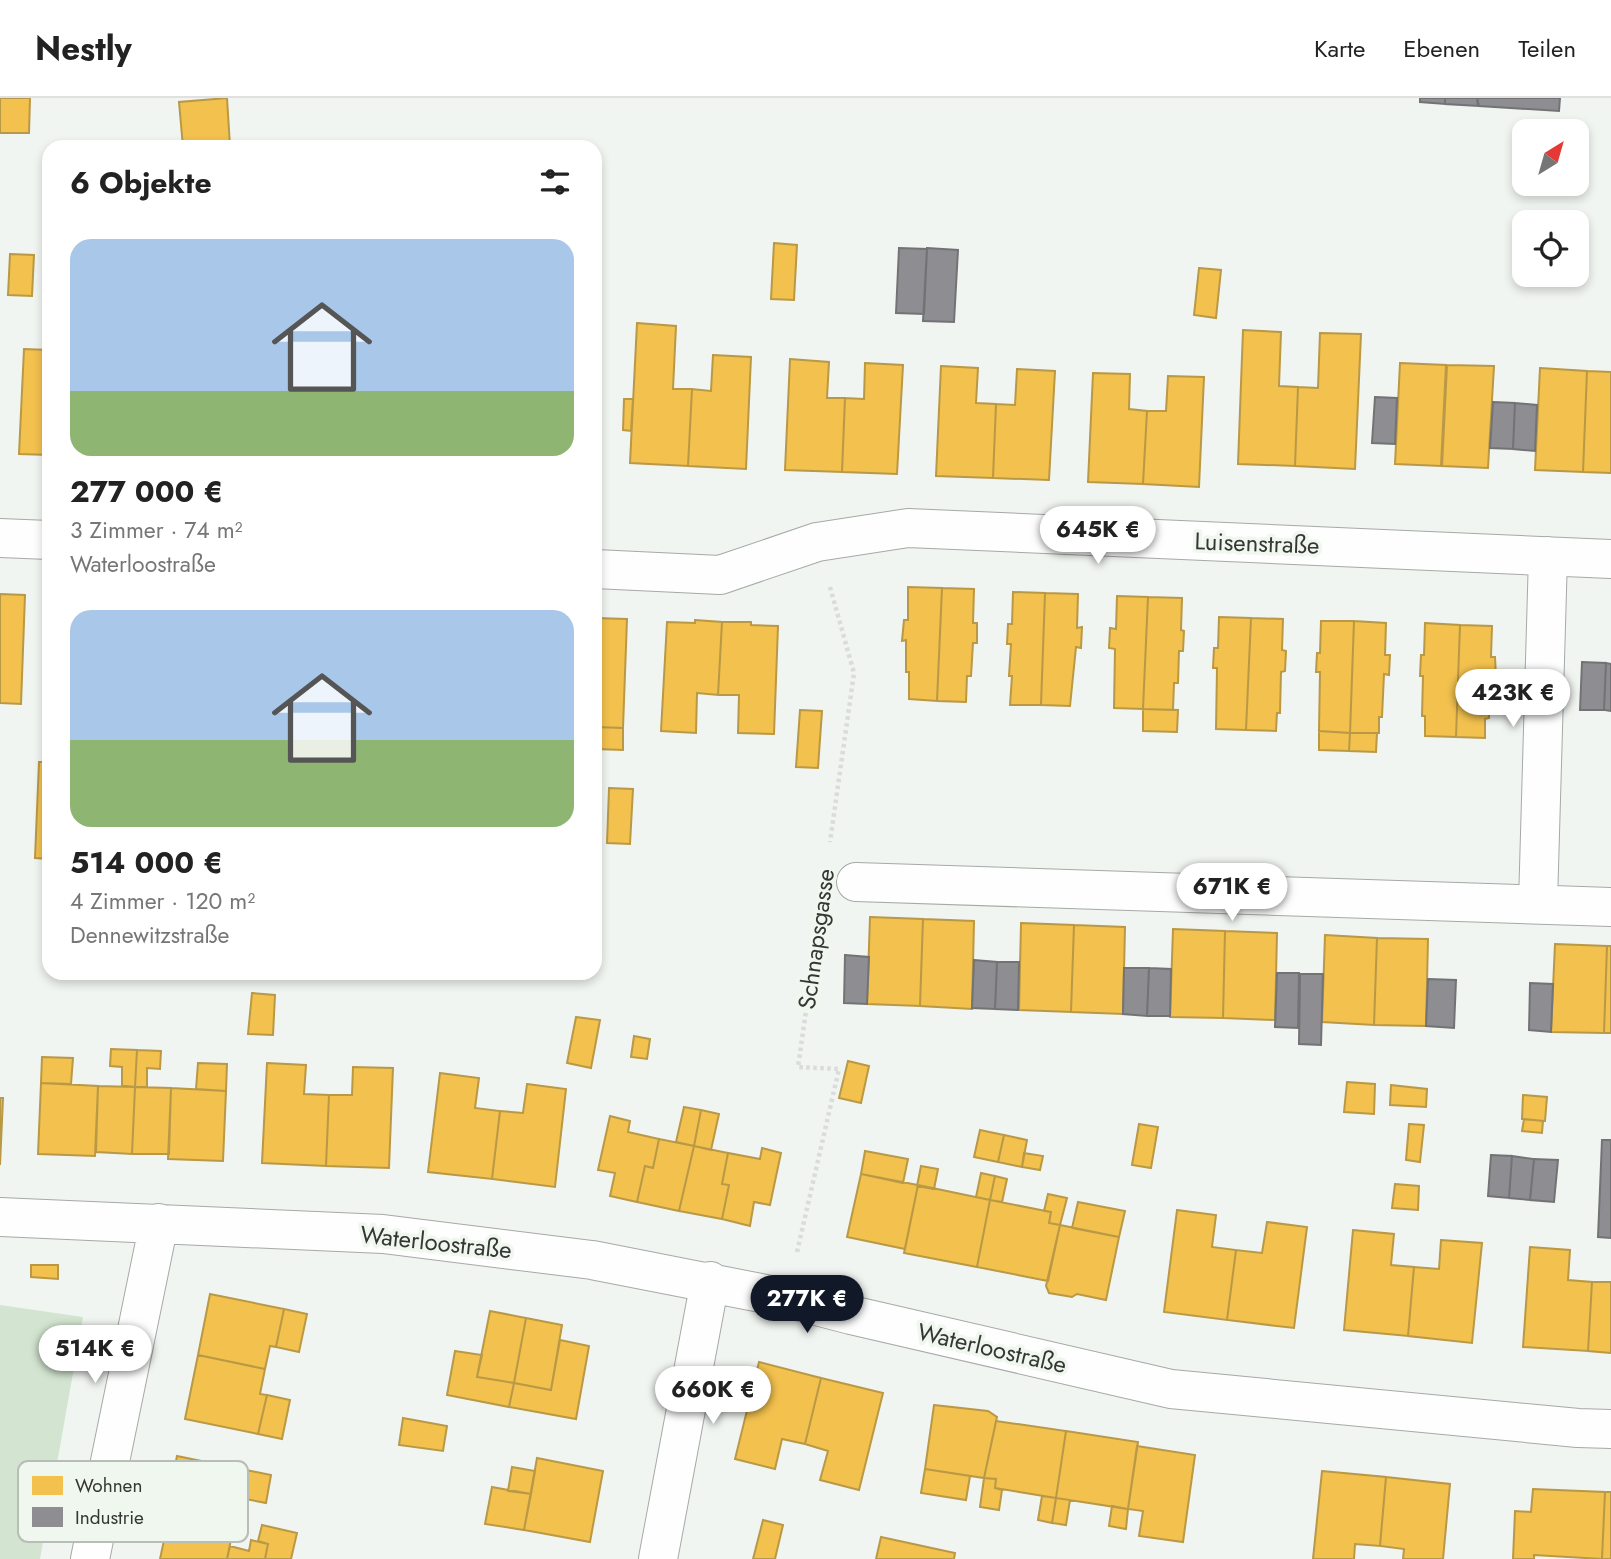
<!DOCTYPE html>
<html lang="de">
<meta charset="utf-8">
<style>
body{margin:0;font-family:Jost,sans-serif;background:#f6f6f6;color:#222;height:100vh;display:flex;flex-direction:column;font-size:26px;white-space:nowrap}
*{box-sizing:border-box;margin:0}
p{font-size:23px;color:#767676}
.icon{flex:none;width:38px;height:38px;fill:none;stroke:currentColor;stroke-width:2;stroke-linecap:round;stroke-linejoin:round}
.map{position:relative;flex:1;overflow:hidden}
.details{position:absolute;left:42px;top:42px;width:560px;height:840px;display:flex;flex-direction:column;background:#fff;border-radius:21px;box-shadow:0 4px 10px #0003}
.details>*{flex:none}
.needle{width:46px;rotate:37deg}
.buttons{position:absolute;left:1512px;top:21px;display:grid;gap:14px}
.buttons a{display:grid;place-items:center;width:77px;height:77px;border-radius:14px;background:#fff;box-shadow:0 4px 10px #0003;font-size:35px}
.price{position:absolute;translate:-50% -60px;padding:0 16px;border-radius:24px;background:#fff;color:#222;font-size:23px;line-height:46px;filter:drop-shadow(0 2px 4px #0008)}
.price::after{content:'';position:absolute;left:50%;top:42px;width:21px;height:16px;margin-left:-10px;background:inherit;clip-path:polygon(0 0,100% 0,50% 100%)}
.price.active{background:#111827;color:#fff}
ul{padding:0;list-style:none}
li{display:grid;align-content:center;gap:14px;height:371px;padding:0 28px}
li span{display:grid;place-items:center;height:217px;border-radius:21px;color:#555}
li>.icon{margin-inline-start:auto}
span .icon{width:126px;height:126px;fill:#fffc;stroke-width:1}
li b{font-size:30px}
h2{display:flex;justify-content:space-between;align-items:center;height:84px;padding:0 28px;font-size:30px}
header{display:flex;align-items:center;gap:42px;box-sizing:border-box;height:98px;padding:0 35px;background:#fff;border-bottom:2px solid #e0e0e0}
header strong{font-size:33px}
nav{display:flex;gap:38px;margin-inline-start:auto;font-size:24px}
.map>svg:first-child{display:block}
</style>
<header>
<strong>Nestly</strong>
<nav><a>Karte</a><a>Ebenen</a><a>Teilen</a></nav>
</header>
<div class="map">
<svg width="1611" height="1461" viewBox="0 0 1611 1461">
<rect width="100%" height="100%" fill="#f1f5f1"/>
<!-- green -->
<path fill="#d3e5d0" d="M 0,1207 L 83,1219 L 40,1461 L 0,1461 Z"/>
<!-- homes -->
<path fill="#f2c14e" stroke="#b99846" stroke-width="2" d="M 0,0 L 30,0 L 29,35 L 0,35 Z
M 227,0 L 230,48 L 183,49 L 179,4 Z
M 774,145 L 797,147 L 794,202 L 771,201 Z
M 10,156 L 34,157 L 32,198 L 8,197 Z
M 1199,170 L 1221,172 L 1216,220 L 1194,217 Z
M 637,225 L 676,228 L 673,291 L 692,291 L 688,368 L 630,365 Z
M 1243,232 L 1281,234 L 1279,288 L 1298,289 L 1295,368 L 1238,366 Z
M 1320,235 L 1361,236 L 1355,371 L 1295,368 L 1298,289 L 1318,290 Z
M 24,251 L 49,252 L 49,357 L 19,356 Z
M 713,257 L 751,259 L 746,371 L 688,368 L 692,291 L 711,293 Z
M 595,260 L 600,261 L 598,291 L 595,291 Z
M 790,261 L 829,264 L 827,300 L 845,300 L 842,374 L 785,372 Z
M 865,265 L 903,267 L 897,376 L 842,374 L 845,300 L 864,301 Z
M 1400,265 L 1446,267 L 1441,368 L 1395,366 Z
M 1447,267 L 1494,268 L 1488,370 L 1442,368 Z
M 941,268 L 978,270 L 976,305 L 996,306 L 993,380 L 936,378 Z
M 1540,270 L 1587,273 L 1583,374 L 1535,372 Z
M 1017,271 L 1055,273 L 1049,382 L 993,380 L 996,306 L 1015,307 Z
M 1587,273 L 1611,274 L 1611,375 L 1583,374 Z
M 1093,275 L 1130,276 L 1129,311 L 1147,313 L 1143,386 L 1088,384 Z
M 1168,278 L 1204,279 L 1199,389 L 1143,386 L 1147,313 L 1166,313 Z
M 595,291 L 598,291 L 597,351 L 600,351 L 600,371 L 596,370 L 595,386 Z
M 624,301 L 633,301 L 631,333 L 623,332 Z
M 908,489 L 942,490 L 937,603 L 909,601 L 909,574 L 906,574 L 906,542 L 902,543 L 904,522 L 908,522 Z
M 942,490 L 974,491 L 973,525 L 977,525 L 977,545 L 973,545 L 971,578 L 967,578 L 966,604 L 937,603 Z
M 1013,494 L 1045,495 L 1041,607 L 1010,607 L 1012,578 L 1009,578 L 1011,546 L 1007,546 L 1008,526 L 1012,526 Z
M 1045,495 L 1078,496 L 1077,530 L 1082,529 L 1081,550 L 1076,549 L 1070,608 L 1041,607 Z
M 0,496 L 25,497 L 21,606 L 0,605 Z
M 1117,498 L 1148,499 L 1143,611 L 1114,610 L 1115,551 L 1109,550 L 1110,530 L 1116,531 Z
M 1148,499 L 1182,500 L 1181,532 L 1184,533 L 1183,553 L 1179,553 L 1178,585 L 1174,585 L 1173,612 L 1143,611 Z
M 1219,519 L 1251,520 L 1246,632 L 1216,631 L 1217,570 L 1213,570 L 1214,550 L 1218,550 Z
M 595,520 L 627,521 L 623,630 L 595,629 Z
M 1251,520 L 1283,521 L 1282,552 L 1286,553 L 1285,573 L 1281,574 L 1280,615 L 1277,615 L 1276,633 L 1246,632 Z
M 695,522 L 722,524 L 718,597 L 697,595 L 696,635 L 661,633 L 667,524 L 695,525 Z
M 1321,523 L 1354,523 L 1350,635 L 1319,633 L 1320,574 L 1316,574 L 1317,555 L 1320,555 Z
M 1354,523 L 1386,525 L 1385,557 L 1390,557 L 1389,577 L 1384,576 L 1382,619 L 1379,619 L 1379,635 L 1350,635 Z
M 722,524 L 751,524 L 751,527 L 778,528 L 774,636 L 738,635 L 739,597 L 718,597 Z
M 1425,525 L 1460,527 L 1456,639 L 1425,638 L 1425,618 L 1422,618 L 1423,578 L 1420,578 L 1421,557 L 1424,557 Z
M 1460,527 L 1492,528 L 1491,559 L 1495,559 L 1496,579 L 1490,579 L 1489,620 L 1485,621 L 1485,640 L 1456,639 Z
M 1143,611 L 1178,612 L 1177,634 L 1143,633 Z
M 800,612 L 822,613 L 818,670 L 796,669 Z
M 595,629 L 623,630 L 623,652 L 595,651 Z
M 1319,633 L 1350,635 L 1349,653 L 1319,652 Z
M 1350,635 L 1377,635 L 1376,654 L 1349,653 Z
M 39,664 L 49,664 L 49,761 L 35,760 Z
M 609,690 L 633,691 L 630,746 L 607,745 Z
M 870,819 L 923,821 L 920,908 L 867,906 Z
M 923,821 L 974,823 L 972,911 L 920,908 Z
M 1021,825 L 1074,827 L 1071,914 L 1019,912 Z
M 1074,827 L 1125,829 L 1123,916 L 1071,914 Z
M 1173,831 L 1225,833 L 1223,920 L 1170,919 Z
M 1225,833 L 1277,835 L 1275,922 L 1223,920 Z
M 1325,837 L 1377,840 L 1374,927 L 1322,924 Z
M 1377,840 L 1428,841 L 1426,928 L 1374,927 Z
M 1555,846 L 1607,848 L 1604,935 L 1551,934 Z
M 1607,848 L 1611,848 L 1611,935 L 1604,935 Z
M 252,895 L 275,897 L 273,937 L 248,936 Z
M 576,919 L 600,922 L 591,970 L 567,965 Z
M 634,938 L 650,941 L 647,961 L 631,959 Z
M 111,951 L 137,952 L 135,989 L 122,988 L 122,969 L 110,968 Z
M 137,952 L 161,953 L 160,971 L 147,970 L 147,989 L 135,989 Z
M 42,959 L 73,960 L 71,986 L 41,985 Z
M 848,963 L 869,968 L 861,1005 L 839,1000 Z
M 198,965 L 227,966 L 226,993 L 196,991 Z
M 267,965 L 306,967 L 304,996 L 329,997 L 326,1068 L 262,1065 Z
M 353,969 L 393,970 L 389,1070 L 326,1068 L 329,997 L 352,997 Z
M 440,975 L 479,980 L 475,1010 L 500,1013 L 492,1081 L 428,1074 Z
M 1347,984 L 1375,986 L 1374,1016 L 1344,1014 Z
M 41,985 L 98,988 L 95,1058 L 38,1056 Z
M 527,986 L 566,991 L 555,1089 L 492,1081 L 500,1013 L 523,1015 Z
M 1391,987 L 1427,991 L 1426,1009 L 1390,1007 Z
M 98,988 L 135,989 L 132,1056 L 96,1054 Z
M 135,989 L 171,990 L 169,1056 L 132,1056 Z
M 171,990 L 226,993 L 223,1063 L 168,1061 Z
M 1523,997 L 1547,999 L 1545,1023 L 1522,1021 Z
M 0,1000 L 3,1000 L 0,1067 Z
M 684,1009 L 701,1012 L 694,1048 L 676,1044 Z
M 701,1012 L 719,1016 L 711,1052 L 694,1048 Z
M 610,1018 L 630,1023 L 628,1034 L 659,1041 L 653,1070 L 645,1068 L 637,1104 L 610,1098 L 615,1075 L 598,1072 Z
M 1524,1021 L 1543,1023 L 1542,1035 L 1522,1033 Z
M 1139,1026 L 1158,1029 L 1151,1070 L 1132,1067 Z
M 1409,1026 L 1424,1027 L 1420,1064 L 1406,1062 Z
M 980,1032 L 1004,1037 L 998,1064 L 974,1059 Z
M 1004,1037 L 1027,1042 L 1022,1069 L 998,1064 Z
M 659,1041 L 694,1048 L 679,1113 L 637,1104 L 645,1068 L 653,1070 Z
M 694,1048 L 728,1055 L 722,1086 L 729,1087 L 722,1121 L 679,1113 Z
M 762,1050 L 781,1055 L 770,1107 L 754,1104 L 750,1128 L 722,1121 L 729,1087 L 722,1086 L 728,1055 L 760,1061 Z
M 865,1053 L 908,1061 L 903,1085 L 861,1076 Z
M 1024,1055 L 1043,1058 L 1040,1072 L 1022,1069 Z
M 921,1068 L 938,1071 L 934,1091 L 917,1088 Z
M 981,1075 L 995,1078 L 990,1102 L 976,1099 Z
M 861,1076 L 918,1087 L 905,1151 L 847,1139 Z
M 995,1078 L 1007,1081 L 1002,1104 L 990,1102 Z
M 1395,1086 L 1419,1088 L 1418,1112 L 1392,1110 Z
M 918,1087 L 990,1102 L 977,1169 L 904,1155 Z
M 1048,1096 L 1067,1100 L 1060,1127 L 1049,1125 L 1051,1114 L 1044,1113 Z
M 990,1102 L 1051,1114 L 1049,1125 L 1060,1127 L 1048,1183 L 977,1169 Z
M 1078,1104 L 1125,1113 L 1119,1139 L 1072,1130 Z
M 1177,1112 L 1216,1117 L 1212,1149 L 1236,1152 L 1227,1222 L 1164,1214 Z
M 1267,1124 L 1307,1129 L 1294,1230 L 1227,1222 L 1236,1152 L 1262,1155 Z
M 1060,1127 L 1119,1139 L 1106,1202 L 1077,1196 L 1072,1199 L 1049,1195 L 1046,1188 Z
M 1353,1132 L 1394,1136 L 1391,1167 L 1414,1169 L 1408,1238 L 1344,1232 Z
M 1441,1142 L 1482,1145 L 1472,1245 L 1408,1238 L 1414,1169 L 1439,1171 Z
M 1530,1149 L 1570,1152 L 1568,1182 L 1592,1184 L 1588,1253 L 1523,1249 Z
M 31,1167 L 58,1167 L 58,1181 L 31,1179 Z
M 1592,1184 L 1611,1184 L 1611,1255 L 1588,1253 Z
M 210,1196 L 284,1211 L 276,1249 L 270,1248 L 265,1271 L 198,1257 Z
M 284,1211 L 307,1216 L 299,1254 L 276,1249 Z
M 490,1213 L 526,1220 L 514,1285 L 477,1279 Z
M 526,1220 L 562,1227 L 551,1292 L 514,1285 Z
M 560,1242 L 589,1248 L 576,1321 L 509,1309 L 514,1285 L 551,1292 Z
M 455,1253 L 482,1257 L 477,1279 L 514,1285 L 509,1309 L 447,1297 Z
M 198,1257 L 265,1271 L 260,1296 L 267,1297 L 258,1336 L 185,1321 Z
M 759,1264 L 821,1280 L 805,1346 L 782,1341 L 775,1371 L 735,1361 Z
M 821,1280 L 883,1295 L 859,1392 L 820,1382 L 828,1353 L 805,1346 Z
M 267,1297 L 290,1302 L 282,1341 L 258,1336 Z
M 934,1307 L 988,1313 L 997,1319 L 984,1380 L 925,1371 Z
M 403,1320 L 447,1328 L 443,1353 L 399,1347 Z
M 996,1323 L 1066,1333 L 1056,1400 L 995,1390 L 996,1381 L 984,1380 Z
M 1066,1333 L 1138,1344 L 1128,1411 L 1056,1400 Z
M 1137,1348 L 1195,1357 L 1183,1444 L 1139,1438 L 1143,1413 L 1128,1411 Z
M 177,1358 L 246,1372 L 234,1427 L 166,1414 Z
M 537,1360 L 603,1373 L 590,1444 L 524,1432 Z
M 512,1369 L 535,1373 L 531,1396 L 508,1393 Z
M 925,1371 L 970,1378 L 966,1402 L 921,1395 Z
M 246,1372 L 271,1377 L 266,1405 L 240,1400 Z
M 1322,1373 L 1386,1379 L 1380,1448 L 1355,1446 L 1354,1461 L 1313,1461 Z
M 1386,1379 L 1450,1386 L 1443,1461 L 1403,1461 L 1404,1451 L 1380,1448 Z
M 984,1380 L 996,1381 L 995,1390 L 1002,1392 L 999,1412 L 980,1409 Z
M 492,1389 L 531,1396 L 524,1432 L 485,1426 Z
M 1533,1391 L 1605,1394 L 1602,1461 L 1534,1457 L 1534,1461 L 1513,1461 L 1515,1413 L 1531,1414 Z
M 1605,1394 L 1611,1394 L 1611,1461 L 1602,1461 Z
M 1042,1398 L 1056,1400 L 1052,1425 L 1038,1422 Z
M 1056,1400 L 1070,1402 L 1066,1427 L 1052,1425 Z
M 1112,1408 L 1128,1411 L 1126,1431 L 1109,1428 Z
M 170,1414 L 234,1427 L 227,1461 L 160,1461 Z
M 763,1422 L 783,1427 L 775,1461 L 753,1461 Z
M 262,1427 L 297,1435 L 291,1461 L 265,1461 L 268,1446 L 258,1443 Z
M 881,1439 L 955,1455 L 954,1461 L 876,1461 Z
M 251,1442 L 268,1446 L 265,1461 L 227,1461 L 230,1448 L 249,1453 Z"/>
<!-- industry -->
<path fill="#8d8d92" stroke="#737376" stroke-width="2" d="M 1420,0 L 1445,0 L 1445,6 L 1420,4 Z
M 1445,0 L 1477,0 L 1478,8 L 1445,6 Z
M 1477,0 L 1560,0 L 1559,13 L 1479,8 Z
M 899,150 L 927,151 L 924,216 L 896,215 Z
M 927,150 L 958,152 L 954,224 L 923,223 Z
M 1375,299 L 1397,300 L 1395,346 L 1372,345 Z
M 1493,304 L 1515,305 L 1513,351 L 1490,350 Z
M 1515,305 L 1537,307 L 1535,353 L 1513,351 Z
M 1582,564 L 1606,565 L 1604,612 L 1580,612 Z
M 1606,565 L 1611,566 L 1611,613 L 1604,612 Z
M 845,857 L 869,859 L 867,906 L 844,905 Z
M 974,862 L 997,864 L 995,911 L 972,910 Z
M 997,864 L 1019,864 L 1018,912 L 995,911 Z
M 1124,870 L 1149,870 L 1147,918 L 1123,916 Z
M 1149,870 L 1171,871 L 1170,918 L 1147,918 Z
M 1277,875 L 1299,875 L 1298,930 L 1275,929 Z
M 1300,876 L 1323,876 L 1321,947 L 1299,946 Z
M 1428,881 L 1456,882 L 1454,930 L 1426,928 Z
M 1530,885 L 1553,886 L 1551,934 L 1529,932 Z
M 1602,1042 L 1611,1042 L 1611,1140 L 1598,1139 Z
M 1491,1057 L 1512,1058 L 1509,1100 L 1488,1098 Z
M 1512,1058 L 1534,1061 L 1530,1102 L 1509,1100 Z
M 1534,1061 L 1558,1062 L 1554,1104 L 1530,1102 Z"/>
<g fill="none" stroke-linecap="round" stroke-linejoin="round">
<defs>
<path id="minor" d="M 0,440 L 49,442
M 595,471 L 720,477 L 817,444 L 908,430 L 1611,461
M 856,784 L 1611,809
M 1538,805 L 1548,458
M 0,1119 L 383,1136 L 592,1162 L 786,1200 L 851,1217 L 1171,1291 L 1578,1330 L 1611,1331
M 90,1461 L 159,1125
M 658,1461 L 710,1183"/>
</defs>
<!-- minor casing -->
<use href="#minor" stroke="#a6a9a5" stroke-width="40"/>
<!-- path -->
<path stroke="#dadbda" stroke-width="4.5" stroke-dasharray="3.5 3.5" stroke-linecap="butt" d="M 830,489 L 854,575 L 830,744
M 797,1154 L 839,971 L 798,969 L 820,815"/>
<!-- minor -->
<use href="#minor" stroke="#fdfefd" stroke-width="38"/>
</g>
<g text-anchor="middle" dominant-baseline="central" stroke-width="7" stroke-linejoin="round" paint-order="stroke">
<!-- street labels -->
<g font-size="24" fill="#353734" stroke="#f0f7ef">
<text transform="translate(1257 445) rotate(2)">Luisenstraße</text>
<text transform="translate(816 841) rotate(-82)">Schnapsgasse</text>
<text transform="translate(436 1144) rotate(6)">Waterloostraße</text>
<text transform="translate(992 1250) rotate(13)">Waterloostraße</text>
</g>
</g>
<!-- legend -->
<rect x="18" y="1363" width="230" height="81" rx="10" fill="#f0f7ef" stroke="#b8bdb7" stroke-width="2"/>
<rect x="32" y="1378" width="31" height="19" fill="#f2c14e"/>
<rect x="32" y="1409" width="31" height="20" fill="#8d8d92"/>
<g font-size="19" fill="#353734">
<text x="75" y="1394">Wohnen</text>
<text x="75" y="1426">Industrie</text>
</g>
</svg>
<div class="buttons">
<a><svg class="needle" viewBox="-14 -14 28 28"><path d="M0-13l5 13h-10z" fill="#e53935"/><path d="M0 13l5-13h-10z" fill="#767676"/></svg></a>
<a><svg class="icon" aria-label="locate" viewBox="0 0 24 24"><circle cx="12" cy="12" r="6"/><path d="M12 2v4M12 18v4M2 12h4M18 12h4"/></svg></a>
</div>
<b class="price" style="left:1098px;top:468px">645K €</b>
<b class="price" style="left:1513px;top:631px">423K €</b>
<b class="price" style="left:1232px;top:825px">671K €</b>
<b class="price active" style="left:807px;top:1237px">277K €</b>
<b class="price" style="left:95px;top:1287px">514K €</b>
<b class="price" style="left:713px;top:1328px">660K €</b>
<section class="details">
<h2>6 Objekte<svg class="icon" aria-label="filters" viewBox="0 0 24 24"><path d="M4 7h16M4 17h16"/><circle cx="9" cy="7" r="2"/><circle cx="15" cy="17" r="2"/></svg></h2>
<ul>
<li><span style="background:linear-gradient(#a9c7e8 70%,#8fb573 0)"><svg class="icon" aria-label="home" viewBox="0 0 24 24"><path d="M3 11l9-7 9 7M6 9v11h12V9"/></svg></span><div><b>277 000 €</b><p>3 Zimmer · 74 m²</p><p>Waterloostraße</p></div></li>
<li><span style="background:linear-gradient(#a9c7e8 60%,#8fb573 0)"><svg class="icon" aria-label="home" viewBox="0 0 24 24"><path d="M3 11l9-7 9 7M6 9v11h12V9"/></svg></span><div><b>514 000 €</b><p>4 Zimmer · 120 m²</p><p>Dennewitzstraße</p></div></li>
</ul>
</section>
</div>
